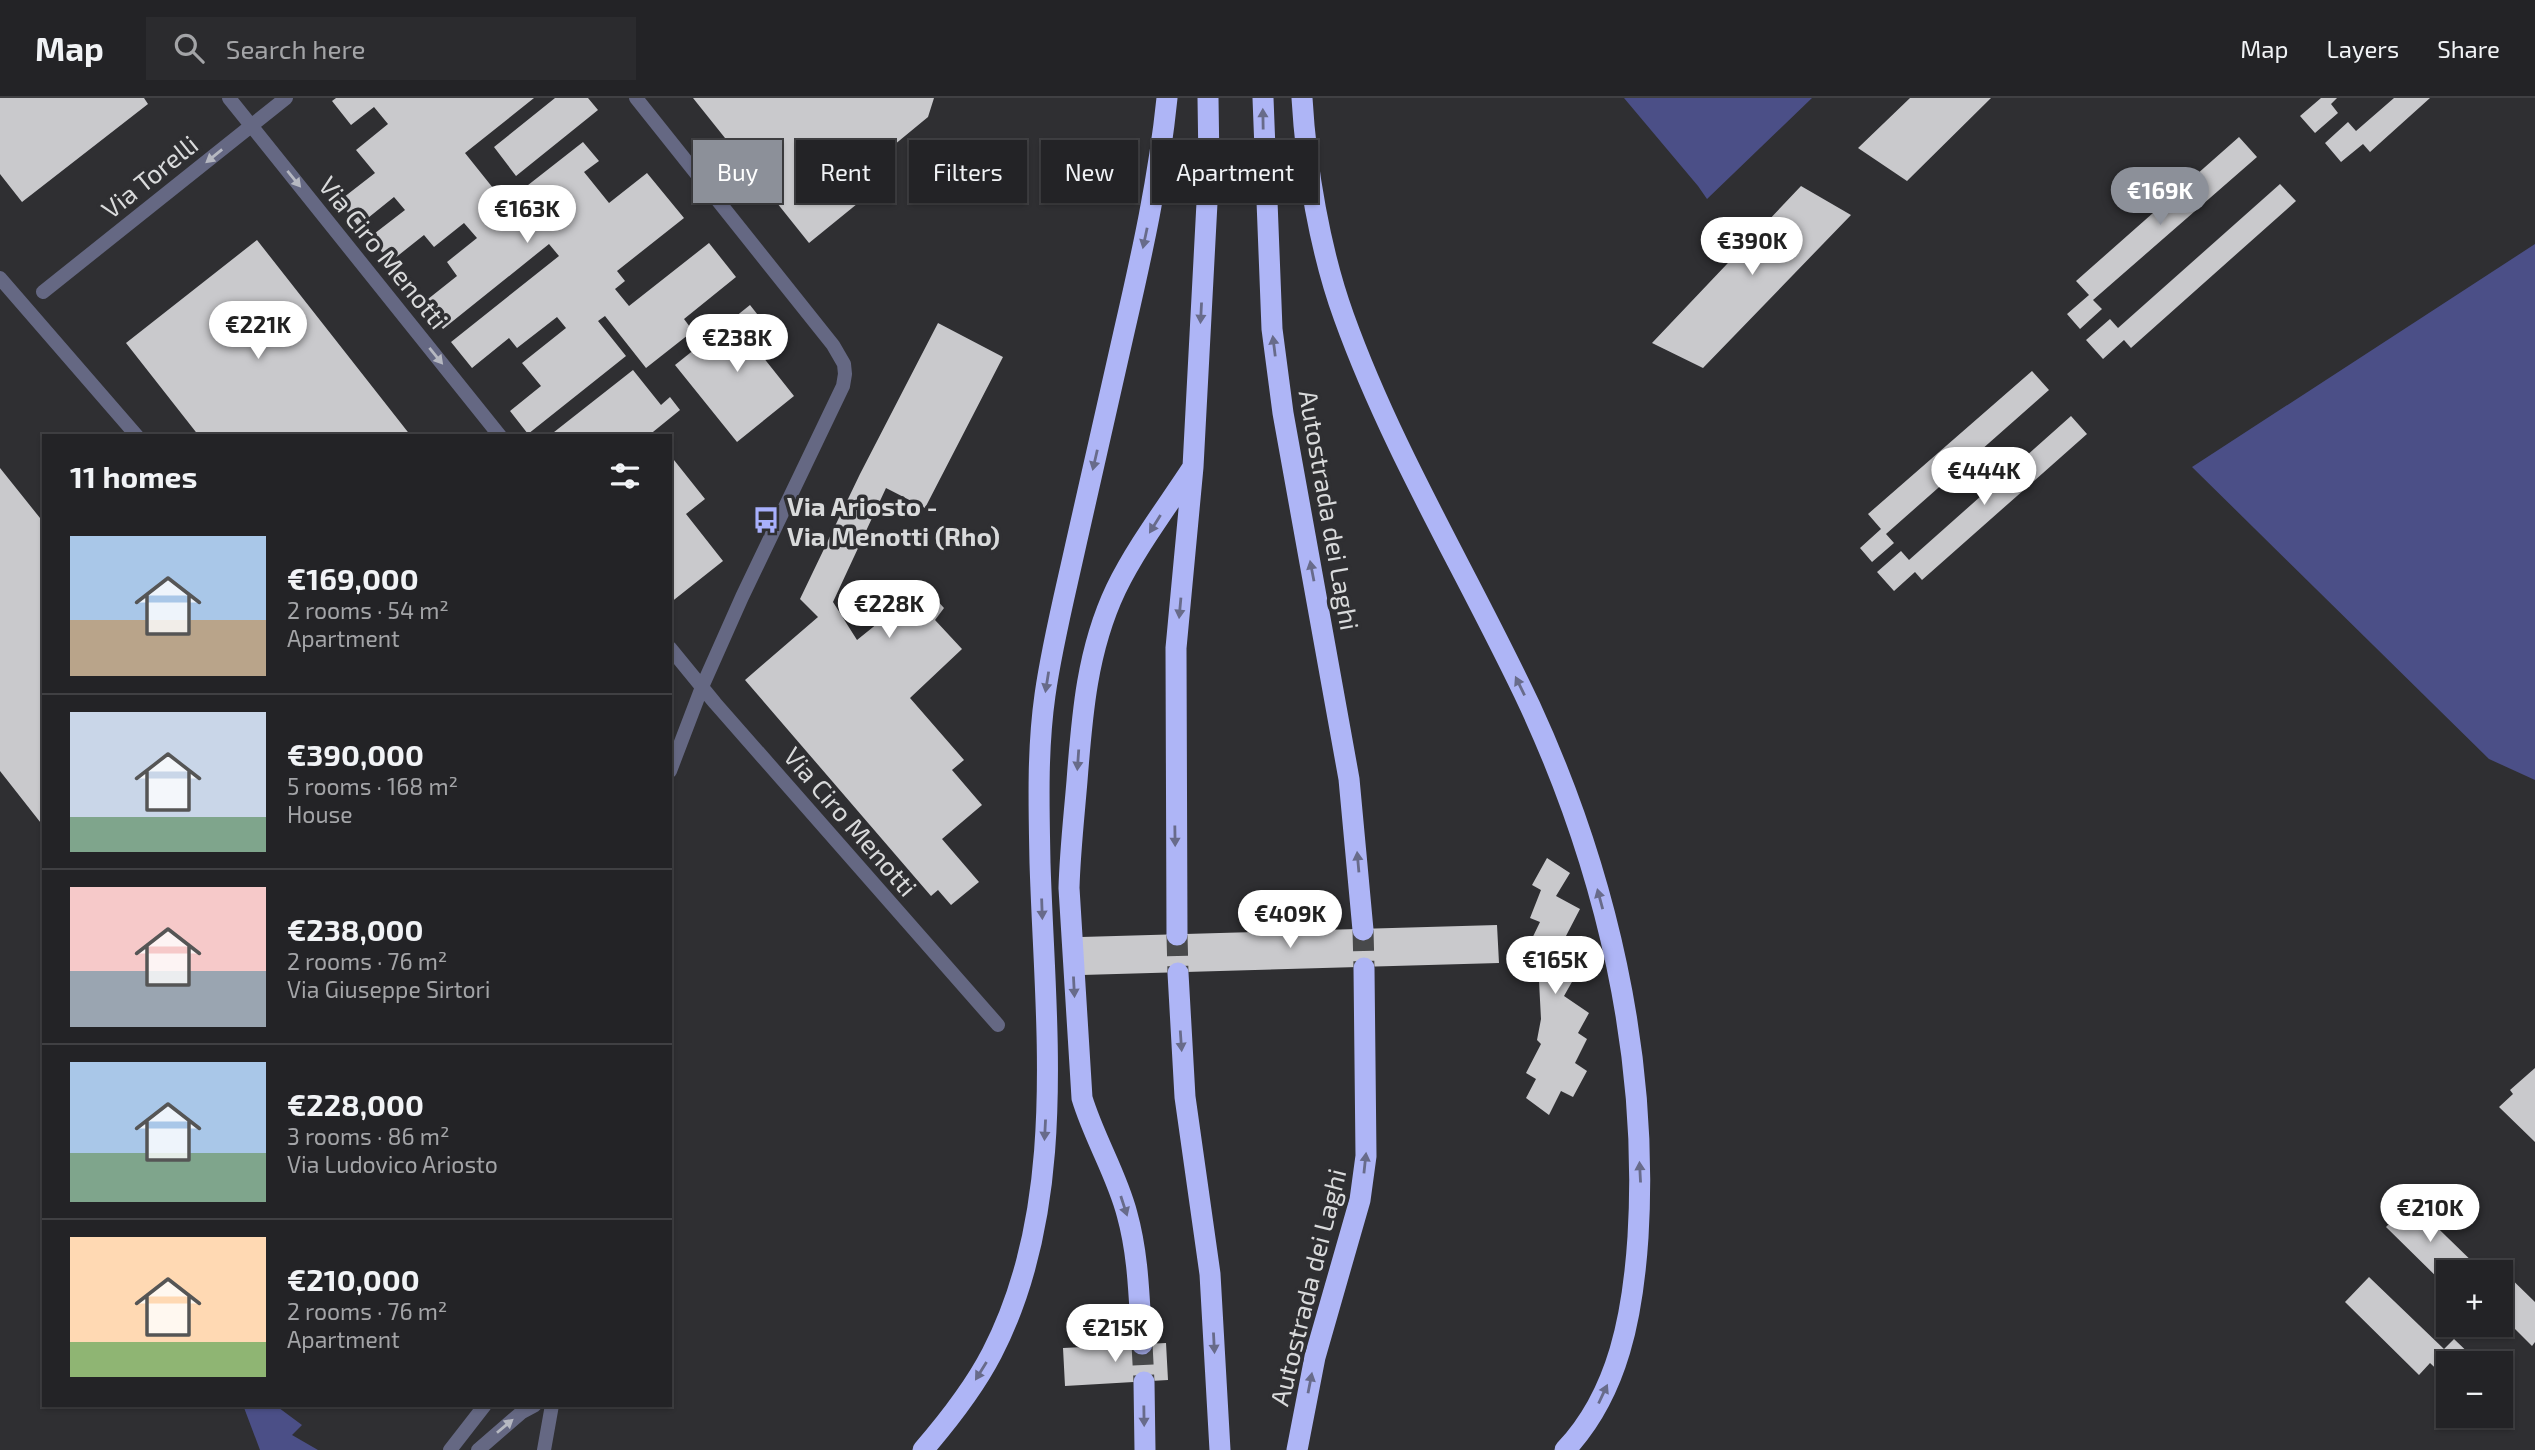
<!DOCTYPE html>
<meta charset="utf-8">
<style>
body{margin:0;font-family:"Exo 2",sans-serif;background:#2b2b2e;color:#f1f3f6;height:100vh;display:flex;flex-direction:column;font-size:26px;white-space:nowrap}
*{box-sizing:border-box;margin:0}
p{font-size:23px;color:#a3a4a7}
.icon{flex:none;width:38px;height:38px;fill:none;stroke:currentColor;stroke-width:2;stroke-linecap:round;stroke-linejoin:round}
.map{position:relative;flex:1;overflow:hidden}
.sheet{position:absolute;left:42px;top:336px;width:630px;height:973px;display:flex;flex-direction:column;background:#232326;border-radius:0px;box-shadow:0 2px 5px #0004,0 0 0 2px #404043}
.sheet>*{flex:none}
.top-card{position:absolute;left:693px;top:42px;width:665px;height:63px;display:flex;gap:14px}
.controls{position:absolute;left:2436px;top:1162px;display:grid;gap:14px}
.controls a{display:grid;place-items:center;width:77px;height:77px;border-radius:0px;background:#232326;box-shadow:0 2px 5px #0004,0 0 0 2px #404043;font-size:35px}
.price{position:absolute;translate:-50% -60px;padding:0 16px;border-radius:24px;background:#fff;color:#222;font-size:23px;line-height:46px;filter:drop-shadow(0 2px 4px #0008)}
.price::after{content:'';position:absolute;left:50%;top:42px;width:21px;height:16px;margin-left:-10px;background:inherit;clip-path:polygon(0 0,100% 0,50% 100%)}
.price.active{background:#8c9099;color:#fff}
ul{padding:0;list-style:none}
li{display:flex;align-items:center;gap:21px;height:175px;padding:0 28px}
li+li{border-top:2px solid #404043}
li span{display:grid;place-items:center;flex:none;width:196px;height:140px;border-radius:0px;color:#555}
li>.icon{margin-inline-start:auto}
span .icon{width:84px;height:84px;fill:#fffc;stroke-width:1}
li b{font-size:30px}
h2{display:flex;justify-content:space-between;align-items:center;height:84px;padding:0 28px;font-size:30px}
.pill{padding:0 24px;border-radius:0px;background:#232326;box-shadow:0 2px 5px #0004,0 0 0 2px #404043;font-size:24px;line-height:63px}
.pill.active{background:#8c9099;color:#fff}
header{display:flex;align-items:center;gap:42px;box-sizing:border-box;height:98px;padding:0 35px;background:#232326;border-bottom:2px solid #404043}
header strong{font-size:33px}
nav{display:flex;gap:38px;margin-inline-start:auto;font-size:24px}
.search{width:490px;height:63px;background:#2b2b2e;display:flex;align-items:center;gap:18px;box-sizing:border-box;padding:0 24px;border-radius:0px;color:#a3a4a7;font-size:26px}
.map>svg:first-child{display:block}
</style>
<header>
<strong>Map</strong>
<div class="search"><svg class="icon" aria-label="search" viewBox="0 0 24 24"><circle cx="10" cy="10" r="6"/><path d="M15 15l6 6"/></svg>Search here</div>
<nav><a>Map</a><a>Layers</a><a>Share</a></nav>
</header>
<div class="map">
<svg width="2535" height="1352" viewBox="0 0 2535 1352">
<rect width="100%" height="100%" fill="#2f2f32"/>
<!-- green -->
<path fill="#4b4f87" d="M 1624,0 L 1812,0 L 1707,101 L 1698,88 Z
M 2535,146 L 2535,682 L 2489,661 L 2192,369 Z
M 243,1307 L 275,1307 L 302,1327 L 292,1337 L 318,1352 L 260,1352 Z"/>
<!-- building -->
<path fill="#c9c9cc" d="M 0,0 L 144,0 L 148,6 L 22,104 L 0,76 Z
M 336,0 L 534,0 L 465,55 L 505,105 L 583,44 L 599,63 L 584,74 L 609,105 L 647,75 L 684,120 L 617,173 L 625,183 L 615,191 L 629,208 L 709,145 L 736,179 L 684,221 L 693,233 L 646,270 L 605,218 L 598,223 L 626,258 L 528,336 L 510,313 L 541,288 L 522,265 L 566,230 L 557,219 L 517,250 L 509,240 L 472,270 L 451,244 L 559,158 L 549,146 L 443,231 L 423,205 L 457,178 L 447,164 L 477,140 L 464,125 L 434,149 L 424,137 L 390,164 L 370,139 L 405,112 L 394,99 L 358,128 L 339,103 L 375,75 L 356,52 L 388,26 L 374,9 L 351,27 L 332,3 Z
M 555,0 L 588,0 L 598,12 L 516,78 L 494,49 Z
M 693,0 L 934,0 L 928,19 L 854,80 L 868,97 L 809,145 Z
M 1910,0 L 1991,0 L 1907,83 L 1858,50 Z
M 2321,0 L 2337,0 L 2331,6 L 2338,15 L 2315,35 L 2300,18 Z
M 2394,0 L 2430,0 L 2370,54 L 2363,46 L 2341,64 L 2325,45 L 2348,24 L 2356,33 Z
M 2239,39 L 2257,59 L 2093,202 L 2102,211 L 2080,231 L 2067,216 L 2089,197 L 2076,183 Z
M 2280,86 L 2296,103 L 2131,250 L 2124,242 L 2103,261 L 2086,242 L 2110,221 L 2118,230 Z
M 1801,88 L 1851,117 L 1703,270 L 1652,245 Z
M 257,142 L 411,338 L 199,338 L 126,245 Z
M 750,207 L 780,245 L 763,259 L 794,298 L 737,344 L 675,267 Z
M 938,225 L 1003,259 L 925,410 L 886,390 L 833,504 L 857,542 L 924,488 L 944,510 L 935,522 L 962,551 L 910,600 L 964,662 L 952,672 L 982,707 L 942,741 L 979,784 L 951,807 L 938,792 L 931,798 L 745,582 L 818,519 L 800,501 L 860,376 Z
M 633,272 L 661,307 L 670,299 L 680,312 L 648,338 L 549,338 Z
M 2032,273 L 2049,292 L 1886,436 L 1894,445 L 1872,464 L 1860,450 L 1881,431 L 1868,416 Z
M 2071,318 L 2087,336 L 1922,482 L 1915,474 L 1894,493 L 1877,474 L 1901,453 L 1909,462 Z
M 670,357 L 705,401 L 686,416 L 723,463 L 670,505 Z
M 0,370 L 44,425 L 44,729 L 0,673 Z
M 1547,760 L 1570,775 L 1556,798 L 1580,811 L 1554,861 L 1577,875 L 1564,898 L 1589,915 L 1578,935 L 1587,941 L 1575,965 L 1587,973 L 1573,999 L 1561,993 L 1549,1017 L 1526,1000 L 1536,981 L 1526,975 L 1541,946 L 1537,942 L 1541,921 L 1539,883 L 1532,881 L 1538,856 L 1527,851 L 1540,824 L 1530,820 L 1541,792 L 1532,787 Z
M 1497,827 L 1499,865 L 1082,877 L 1081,839 Z
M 2535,970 L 2535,1044 L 2499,1009 L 2513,996 L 2510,992 Z
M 2411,1104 L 2483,1174 L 2448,1174 L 2448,1190 L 2386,1129 Z
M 2495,1165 L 2535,1204 L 2535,1244 L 2532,1248 L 2501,1217 L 2501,1174 L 2487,1174 Z
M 2369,1179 L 2444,1251 L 2454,1241 L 2479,1265 L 2448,1265 L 2448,1282 L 2430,1265 L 2419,1277 L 2345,1204 Z
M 1166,1245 L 1168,1282 L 1065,1288 L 1063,1250 Z
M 2501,1287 L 2513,1299 L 2501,1312 Z"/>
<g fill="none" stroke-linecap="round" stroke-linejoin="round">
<!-- highway-tunnel -->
<path stroke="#48494b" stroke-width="21" stroke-dasharray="21 10" stroke-linecap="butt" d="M 1363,832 L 1364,870
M 1177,837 L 1178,875
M 1142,1246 L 1144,1284"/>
<!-- street -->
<path stroke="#656883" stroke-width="14" d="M 229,0 L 500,338
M 636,0 L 833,247 L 844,266 L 845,276 L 843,288 L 742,499 L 702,589 L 670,673
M 0,180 L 137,338
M 43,194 L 286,0
M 670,550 L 715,605 L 998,927
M 450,1352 L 485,1307
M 478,1352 L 522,1314 L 535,1307
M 544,1352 L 552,1307"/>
<!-- highway -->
<path stroke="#aeb5f6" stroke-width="21" d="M 1263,0 L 1272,231 L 1283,315 L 1349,681 L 1363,832
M 1302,0 C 1306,70 1320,153 1344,219 C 1393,355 1469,478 1530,608 C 1606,773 1649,957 1638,1139 C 1633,1215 1619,1295 1565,1352
M 1177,837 L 1176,550 L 1193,369 L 1209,67 L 1208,0
M 1178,875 L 1185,999 L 1210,1176 L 1220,1352
M 1142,1246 C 1139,1203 1139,1159 1127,1116 C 1117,1077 1094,1040 1082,1000 L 1069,790 C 1070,754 1074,719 1077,683 C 1082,617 1087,552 1116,491 C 1137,448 1167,409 1193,369
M 1144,1284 L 1145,1352
M 923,1352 C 948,1323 974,1290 992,1255 C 1069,1106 1045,926 1040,765 C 1039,710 1037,653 1045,597 C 1052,547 1065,496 1076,446 C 1092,376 1108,305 1124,234 C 1142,156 1159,79 1167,0
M 1297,1352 L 1315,1259 L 1360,1102 L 1366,1058 L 1364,870"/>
</g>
<!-- one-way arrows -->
<defs><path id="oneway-solid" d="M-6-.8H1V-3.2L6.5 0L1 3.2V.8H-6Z" transform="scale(1.75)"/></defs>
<g fill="#686b8a">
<use href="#oneway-solid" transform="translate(1263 21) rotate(-91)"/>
<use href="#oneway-solid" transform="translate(1145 140) rotate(102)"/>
<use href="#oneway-solid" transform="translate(1201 215) rotate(93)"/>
<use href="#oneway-solid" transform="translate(1274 248) rotate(-97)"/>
<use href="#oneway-solid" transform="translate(1095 362) rotate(103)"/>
<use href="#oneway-solid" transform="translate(1155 426) rotate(122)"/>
<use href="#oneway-solid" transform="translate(1312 473) rotate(-101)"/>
<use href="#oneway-solid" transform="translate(1180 510) rotate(95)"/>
<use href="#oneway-solid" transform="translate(1047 584) rotate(99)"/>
<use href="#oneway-solid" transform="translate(1520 588) rotate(-116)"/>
<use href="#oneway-solid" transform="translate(1078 662) rotate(94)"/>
<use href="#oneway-solid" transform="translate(1175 738) rotate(89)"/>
<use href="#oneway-solid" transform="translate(1358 764) rotate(-95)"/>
<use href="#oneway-solid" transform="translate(1600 801) rotate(-105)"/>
<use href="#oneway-solid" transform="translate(1042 811) rotate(88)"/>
<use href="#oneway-solid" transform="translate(1074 889) rotate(87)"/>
<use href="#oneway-solid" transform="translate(1181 943) rotate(86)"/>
<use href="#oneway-solid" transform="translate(1045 1032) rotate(93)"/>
<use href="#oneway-solid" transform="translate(1365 1065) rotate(-84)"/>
<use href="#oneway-solid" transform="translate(1640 1074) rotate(-93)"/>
<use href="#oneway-solid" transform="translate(1124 1108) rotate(72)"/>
<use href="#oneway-solid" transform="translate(1214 1245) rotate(87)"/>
<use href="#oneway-solid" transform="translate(981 1273) rotate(122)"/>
<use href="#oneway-solid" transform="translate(1310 1285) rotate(-79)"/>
<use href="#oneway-solid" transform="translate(1603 1296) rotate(-65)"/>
<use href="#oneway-solid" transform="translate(1144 1318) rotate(89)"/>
</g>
<g fill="#b6b8c1">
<use href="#oneway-solid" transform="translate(214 58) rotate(141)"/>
<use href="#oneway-solid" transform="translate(294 81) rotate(51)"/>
<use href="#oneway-solid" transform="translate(436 258) rotate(51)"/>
<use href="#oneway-solid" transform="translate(505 1328) rotate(-40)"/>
</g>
<!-- icons -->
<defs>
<symbol id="bus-bare" viewBox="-9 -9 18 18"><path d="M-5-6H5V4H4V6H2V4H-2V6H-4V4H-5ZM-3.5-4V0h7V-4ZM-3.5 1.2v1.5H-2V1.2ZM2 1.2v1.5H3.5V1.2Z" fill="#a8b0fc" stroke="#2f2f32" stroke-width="2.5" paint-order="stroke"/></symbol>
</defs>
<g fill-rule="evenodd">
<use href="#bus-bare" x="747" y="403" width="38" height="38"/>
</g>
<g text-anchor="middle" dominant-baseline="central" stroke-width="7" stroke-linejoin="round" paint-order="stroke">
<!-- street labels -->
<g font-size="26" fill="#d9dadb" stroke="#2f2f32">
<text transform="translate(149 78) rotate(-39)">Via Torelli</text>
<text transform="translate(384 154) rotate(51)">Via Ciro Menotti</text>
<text transform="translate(1330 412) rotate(80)">Autostrada dei Laghi</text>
<text transform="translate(851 723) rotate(49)">Via Ciro Menotti</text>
<text transform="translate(1307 1189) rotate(-76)">Autostrada dei Laghi</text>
</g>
<!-- poi labels -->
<g font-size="26" font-weight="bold" fill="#d9dadb" stroke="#2f2f32" text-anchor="start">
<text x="787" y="407">Via Ariosto -<tspan x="787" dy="30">Via Menotti (Rho)</tspan></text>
</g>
</g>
</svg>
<div class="controls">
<a>+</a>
<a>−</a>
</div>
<b class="price active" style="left:2160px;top:129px">€169K</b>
<b class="price" style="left:527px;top:147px">€163K</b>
<b class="price" style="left:1752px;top:179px">€390K</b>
<b class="price" style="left:258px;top:263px">€221K</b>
<b class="price" style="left:737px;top:276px">€238K</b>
<b class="price" style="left:1984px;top:409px">€444K</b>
<b class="price" style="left:889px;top:542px">€228K</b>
<b class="price" style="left:1290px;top:852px">€409K</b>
<b class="price" style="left:1555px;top:898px">€165K</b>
<b class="price" style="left:2430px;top:1146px">€210K</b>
<b class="price" style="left:1115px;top:1266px">€215K</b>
<div class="top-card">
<a class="pill active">Buy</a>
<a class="pill">Rent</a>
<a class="pill">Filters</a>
<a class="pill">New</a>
<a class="pill">Apartment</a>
</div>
<section class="sheet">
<h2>11 homes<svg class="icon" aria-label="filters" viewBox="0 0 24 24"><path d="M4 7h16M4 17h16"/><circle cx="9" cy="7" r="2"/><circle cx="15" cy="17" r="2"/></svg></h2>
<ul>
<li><span style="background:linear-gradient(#a9c7e8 60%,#b9a48a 0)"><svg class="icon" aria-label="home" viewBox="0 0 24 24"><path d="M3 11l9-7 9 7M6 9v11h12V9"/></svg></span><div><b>€169,000</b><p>2 rooms · 54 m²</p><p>Apartment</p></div></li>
<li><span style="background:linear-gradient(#c9d6e8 75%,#7fa58c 0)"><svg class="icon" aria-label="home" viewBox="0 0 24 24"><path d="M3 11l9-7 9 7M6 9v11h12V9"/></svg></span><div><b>€390,000</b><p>5 rooms · 168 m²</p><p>House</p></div></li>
<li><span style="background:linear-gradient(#f6c9c9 60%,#9aa5b1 0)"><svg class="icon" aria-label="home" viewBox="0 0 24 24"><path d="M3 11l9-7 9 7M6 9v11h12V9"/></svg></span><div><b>€238,000</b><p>2 rooms · 76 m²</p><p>Via Giuseppe Sirtori</p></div></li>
<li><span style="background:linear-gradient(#a9c7e8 65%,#7fa58c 0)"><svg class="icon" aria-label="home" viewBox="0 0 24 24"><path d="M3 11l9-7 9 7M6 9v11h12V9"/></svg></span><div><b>€228,000</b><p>3 rooms · 86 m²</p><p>Via Ludovico Ariosto</p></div></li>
<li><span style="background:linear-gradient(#ffd9b3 75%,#8fb573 0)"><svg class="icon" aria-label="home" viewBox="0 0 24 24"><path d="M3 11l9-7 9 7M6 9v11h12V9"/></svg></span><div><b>€210,000</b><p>2 rooms · 76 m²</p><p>Apartment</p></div></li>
</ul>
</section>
</div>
